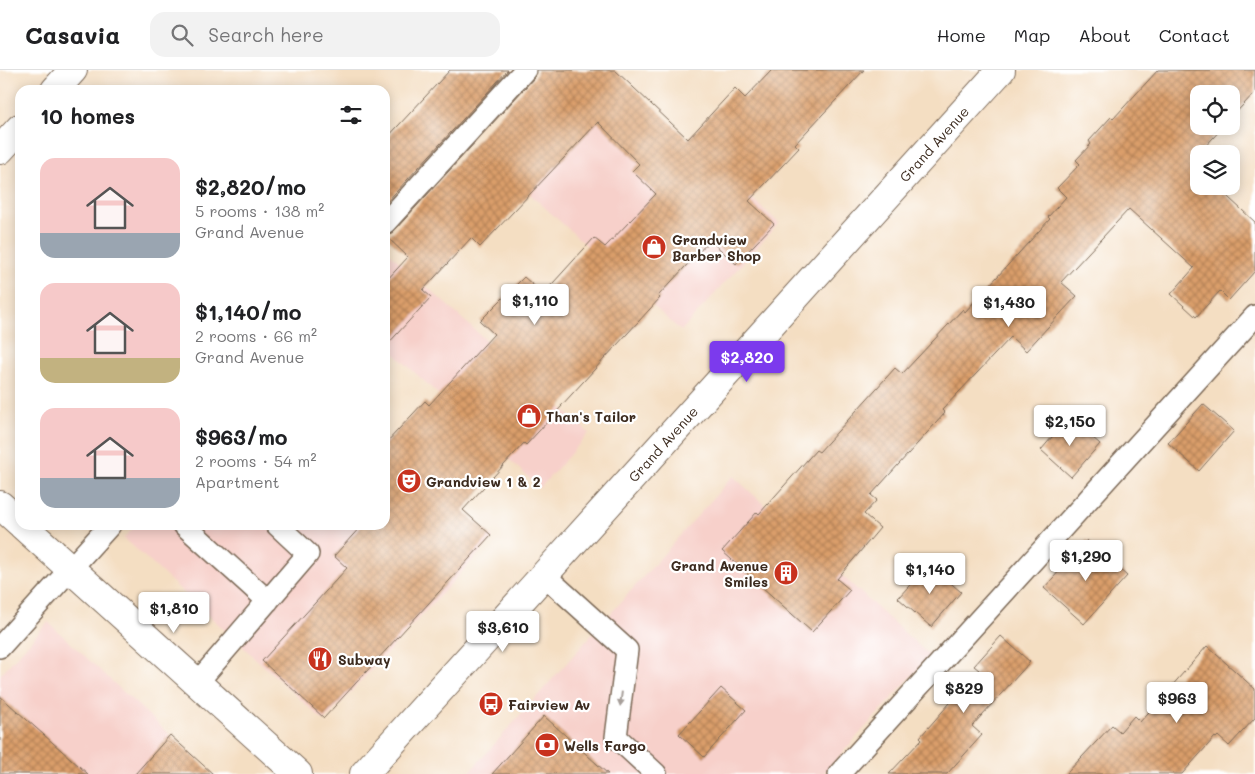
<!DOCTYPE html>
<meta charset="utf-8">
<style>
body{margin:0;font-family:Mali,sans-serif;background:#f2f2f2;color:#202124;height:100vh;display:flex;flex-direction:column;font-size:19px;white-space:nowrap}
*{box-sizing:border-box;margin:0}
p{font-size:16px;color:#757577}
.icon{flex:none;width:28px;height:28px;fill:none;stroke:currentColor;stroke-width:2;stroke-linecap:round;stroke-linejoin:round}
.map{position:relative;flex:1;overflow:hidden}
.drawer{position:absolute;left:15px;top:15px;width:375px;height:445px;display:flex;flex-direction:column;background:#fff;border-radius:15px;box-shadow:0 2px 12px #0003}
.drawer>*{flex:none}
.fabs{position:absolute;left:1190px;top:15px;display:grid;gap:10px}
.fabs a{display:grid;place-items:center;width:50px;height:50px;border-radius:10px;background:#fff;box-shadow:0 2px 12px #0003;font-size:25px}
.price{position:absolute;translate:-50% -42px;padding:0 11px;border-radius:5px;background:#fff;color:#222;font-size:16px;line-height:32px;filter:drop-shadow(0 1px 2px #0008)}
.price::after{content:'';position:absolute;left:50%;top:30px;width:15px;height:11px;margin-left:-8px;background:inherit;clip-path:polygon(0 0,100% 0,50% 100%)}
.price.selected{background:#7c3aed;color:#fff}
ul{padding:0;list-style:none}
li{display:flex;align-items:center;gap:15px;height:125px;padding:0 25px}
li span{display:grid;place-items:center;flex:none;width:140px;height:100px;border-radius:15px;color:#555}
li>.icon{margin-inline-start:auto}
span .icon{width:60px;height:60px;fill:#fffc;stroke-width:1}
li b{font-size:21px}
h2{display:flex;justify-content:space-between;align-items:center;height:60px;padding:0 25px;font-size:21px}
header{display:flex;align-items:center;gap:30px;box-sizing:border-box;height:70px;padding:0 25px;background:#fff;border-bottom:1px solid #e0e0e0}
header strong{font-size:24px}
nav{display:flex;gap:28px;margin-inline-start:auto;font-size:18px}
.search{width:350px;height:45px;background:#f2f2f2;display:flex;align-items:center;gap:12px;box-sizing:border-box;padding:0 18px;border-radius:15px;color:#757577;font-size:19px}
.map>svg:first-child{display:block}
</style>
<header>
<strong>Casavia</strong>
<div class="search"><svg class="icon" aria-label="search" viewBox="0 0 24 24"><circle cx="10" cy="10" r="6"/><path d="M15 15l6 6"/></svg>Search here</div>
<nav><a>Home</a><a>Map</a><a>About</a><a>Contact</a></nav>
</header>
<div class="map">
<svg width="1255" height="704" viewBox="0 0 1255 704">
<defs>
<pattern id="building-cross-hatch" width="8" height="8" patternUnits="userSpaceOnUse" patternTransform="scale(1.25)"><rect width="8" height="8" fill="#da9e6a"/><path d="M0 0l8 8M0 8l8-8" fill="none" stroke="#b28157"/></pattern>
</defs>
<rect width="100%" height="100%" fill="#fff"/>
<filter id="ink" filterUnits="userSpaceOnUse"><feTurbulence type="fractalNoise" baseFrequency=".02" numOctaves="2"/><feDisplacementMap in="SourceGraphic" scale="10" xChannelSelector="R" yChannelSelector="G"/><feConvolveMatrix kernelMatrix="1 2 1 2 8 2 1 2 1" color-interpolation-filters="sRGB"/></filter>
<filter id="wash" filterUnits="userSpaceOnUse"><feTurbulence type="fractalNoise" baseFrequency=".0096" numOctaves="4" result="noise"/><feDisplacementMap in="SourceGraphic" scale="20" xChannelSelector="R" yChannelSelector="G"/><feGaussianBlur stdDeviation="1.12" result="paint"/><feColorMatrix in="noise" values="0 0 0 0 0 0 0 0 0 0 0 0 0 0 0 0 0 1.4 0 .05"/><feComposite in="paint" operator="in"/></filter>
<g filter="url(#wash)">
<rect width="100%" height="100%" fill="#f4dec2"/>
<!-- built -->
<path fill="#f7d0ca" d="M 608,0 L 779,153 L 681,261 L 477,76 Z
M 386,180 L 589,363 L 540,418 L 385,275 Z
M 385,370 L 493,468 L 324,651 L 124,468 L 136,455 L 385,455 Z
M 733,406 L 930,586 L 823,704 L 468,704 Z
M 48,552 L 212,704 L 0,704 L 0,605 Z"/>
<g id="blocks">
<!-- building -->
<path fill="url(#building-cross-hatch)" d="M 450,0 L 508,0 L 385,134 L 385,70 Z
M 537,0 L 615,0 L 688,69 L 735,18 L 745,28 L 772,0 L 864,0 L 795,74 L 799,78 L 749,131 L 774,154 L 736,194 L 710,170 L 658,226 L 660,228 L 561,336 L 562,336 L 526,375 L 524,373 L 463,440 L 491,465 L 324,648 L 262,591 L 347,498 L 334,486 L 362,455 L 385,455 L 385,374 L 425,331 L 429,335 L 494,264 L 480,251 L 524,207 L 543,224 L 594,168 L 605,177 L 656,124 L 632,101 L 639,94 L 598,52 L 480,177 L 471,168 L 423,220 L 431,227 L 385,277 L 385,212 L 408,187 L 385,165 L 389,165 L 394,161 L 534,8 L 537,3 Z
M 1158,0 L 1255,0 L 1255,22 L 1231,48 L 1231,24 L 1199,24 L 1199,56 L 1224,56 L 1190,93 L 1199,101 L 1199,116 L 1216,116 L 1255,152 L 1255,201 L 1229,230 L 1220,221 L 1196,247 L 1171,224 L 1194,198 L 1129,139 L 1061,212 L 1077,226 L 1060,244 L 1026,281 L 1011,267 L 942,340 L 945,343 L 871,425 L 877,430 L 864,444 L 880,458 L 837,509 L 850,520 L 812,562 L 722,481 L 757,442 L 759,444 L 816,380 L 819,382 L 895,298 L 902,304 L 963,239 L 965,242 L 1050,149 L 1048,147 L 1066,127 L 1057,118 L 1080,94 L 1076,90 L 1091,74 L 1089,71 L 1111,47 L 1113,49 Z
M 1203,334 L 1234,361 L 1199,401 L 1168,373 Z
M 1069,347 L 1100,374 L 1071,407 L 1041,380 Z
M 1087,470 L 1127,506 L 1084,554 L 1044,518 Z
M 929,494 L 961,522 L 931,557 L 898,528 Z
M 1001,566 L 1030,592 L 972,656 L 982,665 L 947,704 L 889,704 L 922,669 L 920,667 L 979,600 L 974,596 Z
M 1207,576 L 1255,619 L 1255,648 L 1229,676 L 1218,666 L 1216,668 L 1215,667 L 1182,704 L 1066,704 L 1112,655 L 1120,662 L 1134,646 L 1140,652 Z
M 721,618 L 746,640 L 704,687 L 679,664 Z
M 0,626 L 88,704 L 0,704 Z
M 544,646 L 608,704 L 492,704 Z
M 170,665 L 213,704 L 135,704 Z"/>
</g>
</g>
<g filter="url(#ink)">
<use href="#blocks" fill-opacity="0" stroke="#7c6957" stroke-width="1"/>
<g fill="none" stroke-linecap="round" stroke-linejoin="round">
<defs>
<path id="service" d="M 385,153 L 525,0
M 184,455 L 268,531
M 544,505 L 627,580 L 616,667 L 656,704
M 0,577 L 110,455
M 197,613 L 308,484 L 277,455
M 839,704 L 1255,246"/>
<path id="minor" d="M 55,20 L 73,0
M 0,80 L 20,58"/>
<path id="tertiary" d="M 0,435 L 20,453
M 22,455 L 298,704"/>
<path id="secondary" d="M 364,704 L 1001,0"/>
</defs>
<!-- service casing -->
<use href="#service" stroke="#7c6957" stroke-width="24"/>
<!-- minor casing -->
<use href="#minor" stroke="#7c6957" stroke-width="30"/>
<!-- tertiary casing -->
<use href="#tertiary" stroke="#7c6957" stroke-width="30"/>
<!-- secondary casing -->
<use href="#secondary" stroke="#7c6957" stroke-width="30"/>
<!-- service -->
<use href="#service" stroke="#fff" stroke-width="21"/>
<!-- minor -->
<use href="#minor" stroke="#fff" stroke-width="28"/>
<!-- tertiary -->
<use href="#tertiary" stroke="#fff" stroke-width="28"/>
<!-- secondary -->
<use href="#secondary" stroke="#fff" stroke-width="28"/>
</g>
<!-- one-way arrows -->
<defs><path id="oneway-solid" d="M-6-.8H1V-3.2L6.5 0L1 3.2V.8H-6Z" transform="scale(1.25)"/></defs>
<use fill="#a79f9a" href="#oneway-solid" transform="translate(621 629) rotate(97)"/>
</g>
<!-- icons -->
<defs>
<symbol id="shop-disc" viewBox="-11 -11 22 22"><circle r="9.5" fill="#c8321e" stroke="#fff"/><path d="M-5-2.5h2.3a2.7 3.5 0 0 1 5.4 0H5L5.5 6h-11ZM-1.5-2.5h3a1.5 2.3 0 0 0-3 0Z" fill="#fff"/></symbol>
<symbol id="theatre-disc" viewBox="-11 -11 22 22"><circle r="9.5" fill="#c8321e" stroke="#fff"/><path d="M-5-5.5Q0-4 5-5.5V0Q5 5 0 6Q-5 5-5 0ZM-3.3-2.5H-1v1.5H-3.3ZM1-2.5H3.3v1.5H1ZM-2.8 1Q0 5.5 2.8 1Z" fill="#fff"/></symbol>
<symbol id="building-disc" viewBox="-11 -11 22 22"><circle r="9.5" fill="#c8321e" stroke="#fff"/><path d="M-4-6H4V6H1V3H-1V6H-4ZM-2.5-4.3h1.7v1.8h-1.7ZM.8-4.3h1.7v1.8H.8ZM-2.5-1h1.7V.8h-1.7ZM.8-1h1.7V.8H.8Z" fill="#fff"/></symbol>
<symbol id="restaurant-disc" viewBox="-11 -11 22 22"><circle r="9.5" fill="#c8321e" stroke="#fff"/><path d="M-5-6h1v4h1v-4h1v4h1v-4h1v5L-1.5 .5V6h-2V.5L-5-1ZM5-6V6H3V1.5H1.5Q1.5-4 5-6Z" fill="#fff"/></symbol>
<symbol id="bus-disc" viewBox="-11 -11 22 22"><circle r="9.5" fill="#c8321e" stroke="#fff"/><path d="M-5-6H5V4H4V6H2V4H-2V6H-4V4H-5ZM-3.5-4V0h7V-4ZM-3.5 1.2v1.5H-2V1.2ZM2 1.2v1.5H3.5V1.2Z" fill="#fff"/></symbol>
<symbol id="bank-disc" viewBox="-11 -11 22 22"><circle r="9.5" fill="#c8321e" stroke="#fff"/><path d="M-6-4H6V4H-6ZM0-2.3a2.3 2.3 0 1 0 0 4.6a2.3 2.3 0 1 0 0-4.6Z" fill="#fff"/></symbol>
</defs>
<g fill-rule="evenodd">
<use href="#shop-disc" x="640" y="163" width="28" height="28"/>
<use href="#shop-disc" x="515" y="332" width="28" height="28"/>
<use href="#theatre-disc" x="395" y="397" width="28" height="28"/>
<use href="#building-disc" x="772" y="489" width="28" height="28"/>
<use href="#restaurant-disc" x="306" y="575" width="28" height="28"/>
<use href="#bus-disc" x="477" y="620" width="28" height="28"/>
<use href="#bank-disc" x="533" y="661" width="28" height="28"/>
</g>
<g text-anchor="middle" dominant-baseline="central" stroke-width="4.5" stroke-linejoin="round" paint-order="stroke">
<!-- street labels -->
<g font-size="14" fill="#3b2a1e" stroke="#fff">
<text transform="translate(934 74) rotate(-48)">Grand Avenue</text>
<text transform="translate(663 374) rotate(-48)">Grand Avenue</text>
</g>
<!-- poi labels -->
<g font-size="14" font-weight="bold" fill="#3b2a1e" stroke="#fff" text-anchor="start">
<text x="672" y="169">Grandview<tspan x="672" dy="16">Barber Shop</tspan></text>
<text x="546" y="346">Than's Tailor</text>
<text x="426" y="411">Grandview 1 &amp; 2</text>
<text x="768" y="495" text-anchor="end">Grand Avenue<tspan x="768" dy="16">Smiles</tspan></text>
<text x="338" y="589">Subway</text>
<text x="508" y="634">Fairview Av</text>
<text x="564" y="675">Wells Fargo</text>
</g>
</g>
</svg>
<div class="fabs">
<a><svg class="icon" aria-label="locate" viewBox="0 0 24 24"><circle cx="12" cy="12" r="6"/><path d="M12 2v4M12 18v4M2 12h4M18 12h4"/></svg></a>
<a><svg class="icon" aria-label="layers" viewBox="0 0 24 24"><path d="M12 4l9 5-9 5-9-5zM3 14l9 5 9-5"/></svg></a>
</div>
<b class="price" style="left:535px;top:256px">$1,110</b>
<b class="price" style="left:1009px;top:258px">$1,430</b>
<b class="price selected" style="left:747px;top:313px">$2,820</b>
<b class="price" style="left:1070px;top:377px">$2,150</b>
<b class="price" style="left:1086px;top:512px">$1,290</b>
<b class="price" style="left:930px;top:525px">$1,140</b>
<b class="price" style="left:174px;top:564px">$1,810</b>
<b class="price" style="left:503px;top:583px">$3,610</b>
<b class="price" style="left:964px;top:644px">$829</b>
<b class="price" style="left:1177px;top:654px">$963</b>
<section class="drawer">
<h2>10 homes<svg class="icon" aria-label="filters" viewBox="0 0 24 24"><path d="M4 7h16M4 17h16"/><circle cx="9" cy="7" r="2"/><circle cx="15" cy="17" r="2"/></svg></h2>
<ul>
<li><span style="background:linear-gradient(#f6c9c9 75%,#9aa5b1 0)"><svg class="icon" aria-label="home" viewBox="0 0 24 24"><path d="M3 11l9-7 9 7M6 9v11h12V9"/></svg></span><div><b>$2,820/mo</b><p>5 rooms · 138 m²</p><p>Grand Avenue</p></div></li>
<li><span style="background:linear-gradient(#f6c9c9 75%,#c2b280 0)"><svg class="icon" aria-label="home" viewBox="0 0 24 24"><path d="M3 11l9-7 9 7M6 9v11h12V9"/></svg></span><div><b>$1,140/mo</b><p>2 rooms · 66 m²</p><p>Grand Avenue</p></div></li>
<li><span style="background:linear-gradient(#f6c9c9 70%,#9aa5b1 0)"><svg class="icon" aria-label="home" viewBox="0 0 24 24"><path d="M3 11l9-7 9 7M6 9v11h12V9"/></svg></span><div><b>$963/mo</b><p>2 rooms · 54 m²</p><p>Apartment</p></div></li>
</ul>
</section>
</div>
